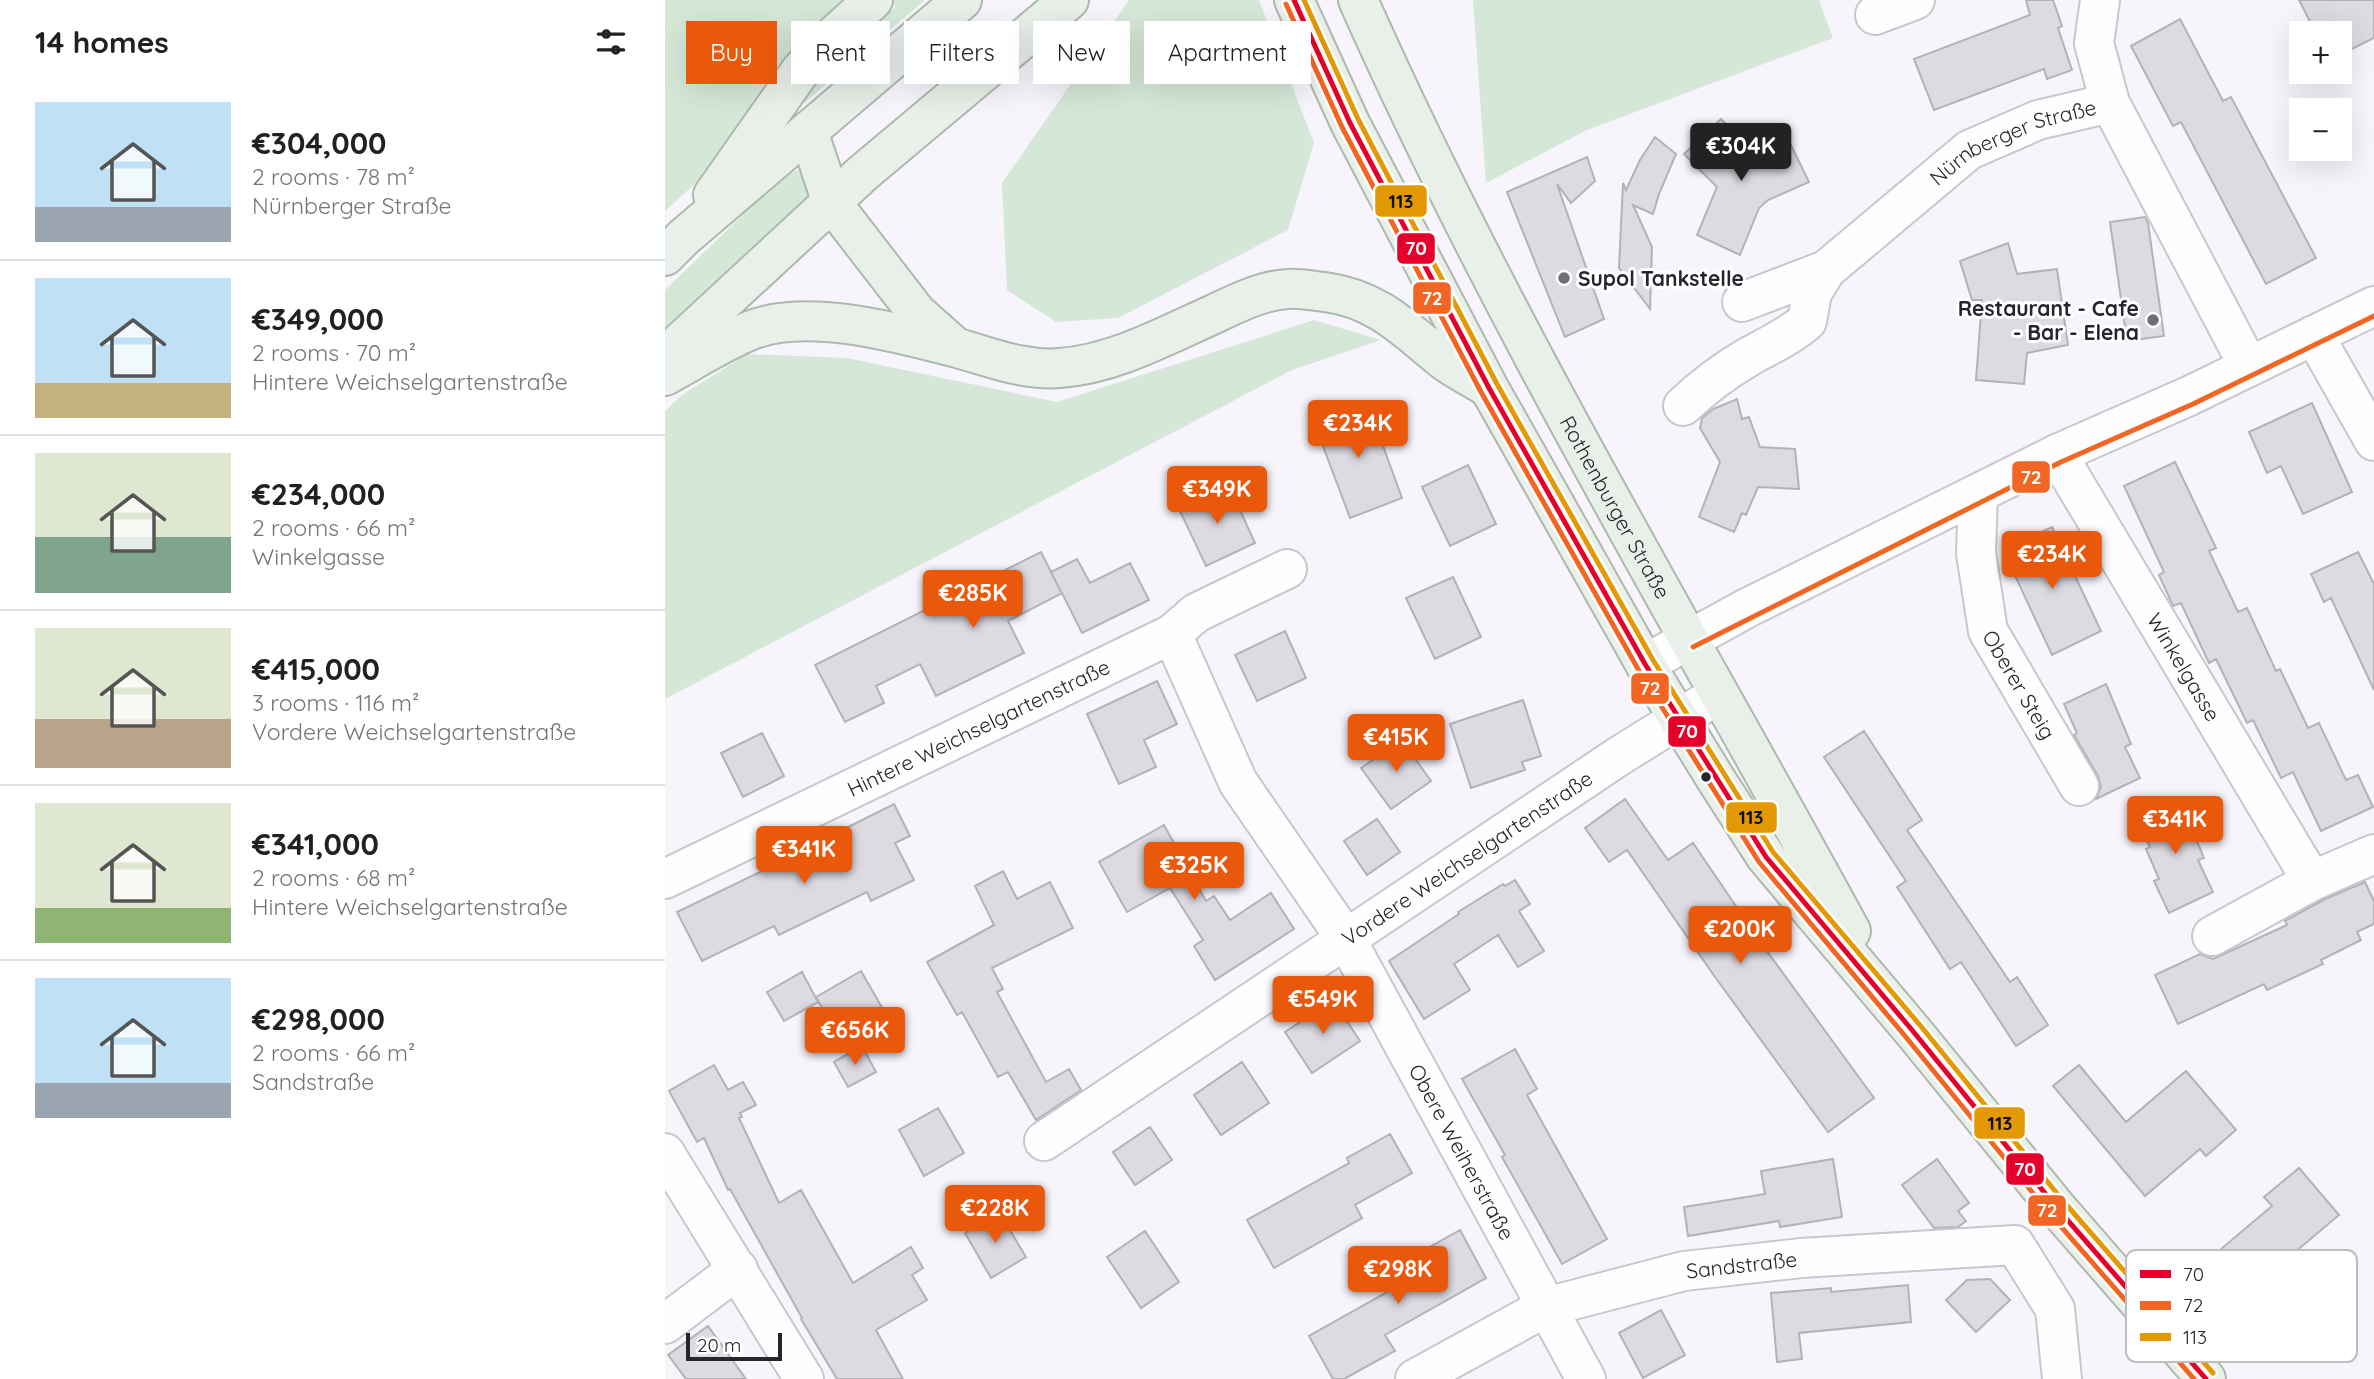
<!DOCTYPE html>
<meta charset="utf-8">
<style>
body{margin:0;font-family:Quicksand,sans-serif;background:#f2f2f2;color:#202124;height:100vh;display:flex;flex-direction:column;font-size:26px;white-space:nowrap}
*{box-sizing:border-box;margin:0}
p{font-size:23px;color:#757577}
.icon{flex:none;width:38px;height:38px;fill:none;stroke:currentColor;stroke-width:2;stroke-linecap:round;stroke-linejoin:round}
.map{position:relative;flex:1;overflow:hidden}
.side{display:flex;flex-direction:column;background:#fff;width:665px}
.side>*{flex:none}
.hud{position:absolute;left:21px;top:21px;width:665px;height:63px;display:flex;gap:14px}
.fabs{position:absolute;left:1624px;top:21px;display:grid;gap:14px}
.fabs a{display:grid;place-items:center;width:63px;height:63px;border-radius:0px;background:#fff;box-shadow:0 7px 28px #0002;font-size:35px}
.scale{position:absolute;left:21px;bottom:18px;width:96px;box-sizing:border-box;padding-left:7px;border:4px solid #26242d;border-top:0;font-size:19px;line-height:24px;white-space:nowrap;color:#26242d;-webkit-text-stroke:5px #fff;paint-order:stroke}
.price{position:absolute;translate:-50% -60px;padding:0 16px;border-radius:7px;background:#ea580c;color:#fff;font-size:23px;line-height:46px;filter:drop-shadow(0 2px 4px #0008)}
.price::after{content:'';position:absolute;left:50%;top:42px;width:21px;height:16px;margin-left:-10px;background:inherit;clip-path:polygon(0 0,100% 0,50% 100%)}
.price.selected{background:#222;color:#fff}
ul{padding:0;list-style:none}
li{display:flex;align-items:center;gap:21px;height:175px;padding:0 35px}
li+li{border-top:2px solid #e0e0e0}
li span{display:grid;place-items:center;flex:none;width:196px;height:140px;border-radius:0px;color:#555}
li>.icon{margin-inline-start:auto}
span .icon{width:84px;height:84px;fill:#fffc;stroke-width:1}
li b{font-size:30px}
h2{display:flex;justify-content:space-between;align-items:center;height:84px;padding:0 35px;font-size:30px}
.chip{padding:0 24px;border-radius:0px;background:#fff;box-shadow:0 7px 28px #0002;font-size:24px;line-height:63px}
.chip.selected{background:#ea580c;color:#fff}
main{display:flex;flex:1;min-height:0}
.map>svg:first-child{display:block}
</style>
<main>
<section class="side">
<h2>14 homes<svg class="icon" aria-label="filters" viewBox="0 0 24 24"><path d="M4 7h16M4 17h16"/><circle cx="9" cy="7" r="2"/><circle cx="15" cy="17" r="2"/></svg></h2>
<ul>
<li><span style="background:linear-gradient(#bfe0f5 75%,#9aa5b1 0)"><svg class="icon" aria-label="home" viewBox="0 0 24 24"><path d="M3 11l9-7 9 7M6 9v11h12V9"/></svg></span><div><b>€304,000</b><p>2 rooms · 78 m²</p><p>Nürnberger Straße</p></div></li>
<li><span style="background:linear-gradient(#bfe0f5 75%,#c2b280 0)"><svg class="icon" aria-label="home" viewBox="0 0 24 24"><path d="M3 11l9-7 9 7M6 9v11h12V9"/></svg></span><div><b>€349,000</b><p>2 rooms · 70 m²</p><p>Hintere Weichselgartenstraße</p></div></li>
<li><span style="background:linear-gradient(#dfe7d0 60%,#7fa58c 0)"><svg class="icon" aria-label="home" viewBox="0 0 24 24"><path d="M3 11l9-7 9 7M6 9v11h12V9"/></svg></span><div><b>€234,000</b><p>2 rooms · 66 m²</p><p>Winkelgasse</p></div></li>
<li><span style="background:linear-gradient(#dfe7d0 65%,#b9a48a 0)"><svg class="icon" aria-label="home" viewBox="0 0 24 24"><path d="M3 11l9-7 9 7M6 9v11h12V9"/></svg></span><div><b>€415,000</b><p>3 rooms · 116 m²</p><p>Vordere Weichselgartenstraße</p></div></li>
<li><span style="background:linear-gradient(#dfe7d0 75%,#8fb573 0)"><svg class="icon" aria-label="home" viewBox="0 0 24 24"><path d="M3 11l9-7 9 7M6 9v11h12V9"/></svg></span><div><b>€341,000</b><p>2 rooms · 68 m²</p><p>Hintere Weichselgartenstraße</p></div></li>
<li><span style="background:linear-gradient(#bfe0f5 75%,#9aa5b1 0)"><svg class="icon" aria-label="home" viewBox="0 0 24 24"><path d="M3 11l9-7 9 7M6 9v11h12V9"/></svg></span><div><b>€298,000</b><p>2 rooms · 66 m²</p><p>Sandstraße</p></div></li>
</ul>
</section>
<div class="map">
<svg width="1709" height="1379" viewBox="0 0 1709 1379">
<rect width="100%" height="100%" fill="#f7f5fb"/>
<!-- green -->
<path fill="#d5e8d8" d="M 0,0 L 192,0 L 43,172 L 0,211 Z
M 227,0 L 260,0 L 138,104 L 137,100 L 184,45 L 230,8 Z
M 464,0 L 594,0 L 649,143 L 623,230 L 453,318 L 391,322 L 342,290 L 337,183 Z
M 808,0 L 1154,0 L 1168,38 L 922,130 L 821,183 Z
M 139,168 L 145,194 L 0,327 L 0,290 L 120,174 Z
M 649,320 L 716,340 L 627,370 L 0,699 L 0,411 L 17,395 L 82,354 L 182,358 L 392,402 Z"/>
<!-- building -->
<path fill="#dddae1" stroke="#b4b1b8" stroke-width="2" d="M 1361,0 L 1388,0 L 1397,26 L 1393,28 L 1407,70 L 1382,79 L 1379,69 L 1269,110 L 1249,59 L 1365,15 Z
M 1634,0 L 1709,0 L 1709,38 L 1675,55 L 1675,33 L 1651,33 Z
M 1515,19 L 1558,101 L 1566,97 L 1651,258 L 1601,284 L 1516,122 L 1508,126 L 1466,46 Z
M 1056,119 L 1091,155 L 1124,141 L 1144,182 L 1103,200 L 1094,208 L 1075,255 L 1032,235 L 1052,187 L 1019,154 Z
M 990,137 L 1011,154 L 994,194 L 988,214 L 968,205 L 987,247 L 985,309 L 954,268 L 958,183 L 961,190 L 975,160 Z
M 922,157 L 930,181 L 906,203 L 892,184 L 939,319 L 900,337 L 842,192 Z
M 1480,217 L 1483,223 L 1499,336 L 1462,341 L 1445,222 Z
M 1343,243 L 1352,274 L 1392,269 L 1403,345 L 1362,353 L 1359,384 L 1311,380 L 1317,300 L 1307,300 L 1295,261 Z
M 1072,399 L 1077,419 L 1084,417 L 1095,447 L 1130,449 L 1134,489 L 1093,487 L 1081,515 L 1077,513 L 1069,532 L 1034,517 L 1055,462 L 1035,428 L 1037,418 L 1048,409 Z
M 702,402 L 737,498 L 685,518 L 649,422 Z
M 1647,403 L 1687,492 L 1638,514 L 1616,466 L 1602,473 L 1584,432 Z
M 1510,462 L 1551,548 L 1544,551 L 1573,612 L 1582,608 L 1611,671 L 1615,669 L 1643,728 L 1654,723 L 1681,780 L 1693,775 L 1708,807 L 1656,831 L 1628,772 L 1616,778 L 1588,720 L 1582,723 L 1551,659 L 1544,663 L 1516,603 L 1508,606 L 1494,575 L 1499,572 L 1459,486 Z
M 803,465 L 831,524 L 785,546 L 757,487 Z
M 564,486 L 590,543 L 541,566 L 514,509 Z
M 1387,527 L 1436,631 L 1387,655 L 1338,550 Z
M 376,552 L 396,592 L 386,572 L 412,559 L 425,583 L 465,563 L 484,600 L 417,633 L 397,593 L 343,621 L 359,653 L 271,696 L 255,664 L 211,686 L 219,703 L 180,722 L 150,665 Z
M 1693,552 L 1709,584 L 1709,690 L 1666,598 L 1659,602 L 1646,574 Z
M 788,577 L 816,637 L 770,659 L 741,598 Z
M 620,631 L 641,678 L 592,701 L 570,655 Z
M 492,681 L 512,724 L 479,740 L 491,767 L 454,784 L 422,714 Z
M 1441,684 L 1466,744 L 1460,747 L 1475,778 L 1431,799 L 1436,787 L 1433,776 L 1409,735 L 1412,733 L 1399,704 Z
M 858,700 L 876,756 L 857,762 L 860,770 L 806,788 L 785,724 Z
M 1199,731 L 1257,820 L 1242,830 L 1345,982 L 1352,977 L 1383,1025 L 1351,1046 L 1296,962 L 1285,969 L 1232,887 L 1241,881 L 1159,757 Z
M 97,733 L 119,776 L 78,797 L 56,753 Z
M 737,740 L 766,781 L 726,809 L 696,768 Z
M 1514,798 L 1539,858 L 1533,860 L 1548,892 L 1504,913 L 1489,881 L 1494,879 L 1481,849 L 1485,847 L 1471,818 Z
M 960,799 L 1003,860 L 1028,843 L 1096,943 L 1209,1098 L 1163,1132 L 1050,977 L 962,850 L 944,862 L 920,828 Z
M 229,804 L 245,836 L 230,843 L 249,880 L 206,901 L 202,892 L 114,935 L 109,926 L 37,961 L 12,912 L 174,834 L 173,832 Z
M 712,819 L 735,852 L 702,875 L 679,841 Z
M 499,825 L 541,901 L 549,896 L 565,920 L 606,893 L 629,929 L 550,980 L 529,946 L 538,940 L 505,888 L 462,912 L 434,862 Z
M 338,871 L 352,899 L 385,882 L 408,928 L 327,968 L 338,989 L 332,992 L 381,1082 L 404,1069 L 416,1090 L 371,1120 L 343,1072 L 333,1077 L 297,1012 L 292,1015 L 262,962 L 329,925 L 310,886 Z
M 850,880 L 865,904 L 854,911 L 879,951 L 853,967 L 833,935 L 789,964 L 805,990 L 759,1019 L 724,961 L 794,914 L 793,912 L 838,884 L 840,886 Z
M 1700,882 L 1709,901 L 1709,924 L 1692,932 L 1696,940 L 1656,960 L 1658,964 L 1602,990 L 1599,984 L 1513,1024 L 1490,975 L 1535,954 L 1548,959 L 1622,925 L 1620,921 L 1660,899 Z
M 196,971 L 226,1023 L 180,1049 L 151,997 Z
M 137,972 L 153,1002 L 119,1021 L 102,992 Z
M 668,1000 L 695,1041 L 647,1073 L 620,1032 Z
M 197,1046 L 211,1072 L 183,1087 L 169,1062 Z
M 850,1049 L 872,1089 L 862,1095 L 942,1239 L 897,1264 L 837,1157 L 840,1155 L 797,1079 Z
M 577,1062 L 604,1103 L 556,1135 L 529,1095 Z
M 49,1065 L 63,1090 L 78,1082 L 91,1105 L 75,1113 L 77,1117 L 74,1118 L 114,1203 L 136,1190 L 188,1283 L 246,1247 L 258,1268 L 247,1275 L 262,1300 L 211,1330 L 238,1379 L 172,1379 L 136,1319 L 137,1318 L 65,1189 L 63,1190 L 39,1138 L 32,1142 L 4,1091 Z
M 1414,1065 L 1461,1122 L 1521,1071 L 1571,1130 L 1541,1156 L 1535,1149 L 1480,1196 L 1388,1086 Z
M 273,1108 L 299,1153 L 259,1176 L 234,1130 Z
M 485,1127 L 507,1160 L 470,1185 L 448,1152 Z
M 725,1134 L 747,1173 L 690,1205 L 697,1218 L 609,1268 L 582,1220 L 684,1163 L 682,1158 Z
M 1168,1159 L 1177,1217 L 1115,1227 L 1114,1221 L 1023,1236 L 1019,1207 L 1100,1194 L 1096,1171 Z
M 1272,1159 L 1304,1203 L 1293,1211 L 1301,1221 L 1293,1227 L 1269,1228 L 1237,1185 Z
M 1634,1168 L 1674,1215 L 1616,1264 L 1637,1289 L 1597,1324 L 1543,1260 L 1607,1206 L 1599,1197 Z
M 334,1212 L 361,1257 L 326,1278 L 300,1233 Z
M 795,1230 L 821,1278 L 720,1335 L 730,1351 L 679,1379 L 668,1379 L 644,1336 L 738,1283 L 729,1267 Z
M 480,1231 L 514,1282 L 476,1308 L 442,1257 Z
M 1325,1279 L 1345,1300 L 1311,1332 L 1281,1300 L 1302,1280 Z
M 1243,1285 L 1246,1322 L 1134,1333 L 1137,1359 L 1112,1362 L 1106,1293 L 1166,1288 L 1166,1292 Z
M 996,1310 L 1020,1355 L 978,1378 L 954,1333 Z
M 43,1326 L 81,1379 L 21,1379 L 3,1355 Z"/>
<g fill="none" stroke-linecap="round" stroke-linejoin="round">
<defs>
<g id="minor">
<path d="M 1435,0 L 1429,43 L 1445,103"/>
<path d="M 1210,15 L 1250,0"/>
<path id="s1" d="M 1077,302 L 1161,270 L 1304,150 L 1373,120 L 1445,103 L 1584,367"/>
<path d="M 1649,335 L 1709,441"/>
<path d="M 1018,406 C 1038,387 1061,370 1085,356 C 1105,345 1125,336 1142,321 L 1147,293 L 1161,270"/>
<path id="s2" d="M 1392,454 L 1647,881 L 1709,854"/>
<path id="s3" d="M 1313,494 L 1311,553 L 1323,631 L 1414,786"/>
<path id="s4" d="M 507,634 L 573,782 L 681,939 L 921,1379"/>
<path d="M 980,664 L 1082,608 L 1392,454 L 1524,396 L 1709,306"/>
<path id="s5" d="M 0,879 L 507,634 L 531,613 L 622,569"/>
<path d="M 1547,936 L 1647,881"/>
<path id="s6" d="M 379,1141 L 954,756 L 1054,694"/>
<path d="M 0,1153 L 139,1379"/>
<path d="M 0,1324 L 73,1269"/>
<path id="s7" d="M 750,1379 L 881,1307 L 1019,1271 L 1136,1258 L 1350,1245 L 1390,1309 L 1397,1379"/>
</g>
<g id="major">
<path d="M 629,0 L 685,123 L 824,388 L 980,664 L 1052,781 L 1101,857 L 1247,1030 L 1392,1208 L 1541,1379"/>
<path id="s8" d="M 693,0 C 836,322 1018,623 1186,931"/>
<path d="M 143,131 L 167,203 L 252,313 L 288,345"/>
<path d="M 48,195 L 136,70 L 163,41 L 208,0"/>
<path d="M 0,256 L 19,237 L 297,0"/>
<path d="M 0,356 L 198,173 L 404,0"/>
<path d="M 0,376 C 28,361 55,343 84,331 C 141,307 234,333 292,348 C 326,357 358,371 395,368 C 449,364 500,336 549,314 C 572,303 598,290 623,289 C 635,288 649,291 660,292 C 712,299 739,328 777,359 C 791,370 808,378 822,387"/>
</g>
</defs>
<!-- minor casing -->
<use href="#minor" stroke="#c9c7ce" stroke-width="42"/>
<!-- major casing -->
<use href="#major" stroke="#adb8af" stroke-width="42"/>
<!-- minor -->
<use href="#minor" stroke="#fefefe" stroke-width="38"/>
<!-- major -->
<use href="#major" stroke="#e9f0e9" stroke-width="38"/>
<defs>
<path id="bus-1" d="M 629,0 L 685,123 L 824,388 L 980,664 L 1101,857 L 1247,1030 L 1392,1208 L 1541,1379"/>
<path id="bus-2" d="M 621,4 L 677,127 L 816,392 L 973,669 L 1094,862 L 1240,1036 L 1385,1214 L 1529,1379
M 1028,647 L 1396,462 L 1528,404 L 1709,316"/>
<path id="bus-3" d="M 639,0 L 693,119 L 832,384 L 988,660 L 1108,852 L 1254,1024 L 1399,1202 L 1548,1373"/>
</defs>
<!-- bus-1 casing -->
<use href="#bus-1" stroke="#fff" stroke-width="10"/>
<!-- bus-2 casing -->
<use href="#bus-2" stroke="#fff" stroke-width="10"/>
<!-- bus-3 casing -->
<use href="#bus-3" stroke="#fff" stroke-width="10"/>
<!-- bus-1 -->
<use href="#bus-1" stroke="#e4002b" stroke-width="5"/>
<!-- bus-2 -->
<use href="#bus-2" stroke="#f26522" stroke-width="5"/>
<!-- bus-3 -->
<use href="#bus-3" stroke="#e29904" stroke-width="5"/>
</g>
<!-- markers -->
<g fill="#6f6d75" stroke="#fff" stroke-width="2.5">
<circle cx="899" cy="278" r="7"/>
<circle cx="1488" cy="320" r="7"/>
</g>
<circle fill="#26242d" stroke="#fff" stroke-width="2.5" cx="1041" cy="777" r="6"/>
<g text-anchor="middle" dominant-baseline="central" stroke-width="6" stroke-linejoin="round" paint-order="stroke">
<!-- street labels -->
<g font-size="21" fill="#26242d" stroke="#fff">
<text stroke="none"><textPath href="#s1" startOffset="320">Nürnberger Straße</textPath></text>
<text stroke="none"><textPath href="#s8" startOffset="569">Rothenburger Straße</textPath></text>
<text stroke="none"><textPath href="#s2" startOffset="248">Winkelgasse</textPath></text>
<text stroke="none"><textPath href="#s3" startOffset="200">Oberer Steig</textPath></text>
<text stroke="none"><textPath href="#s5" startOffset="348">Hintere Weichselgartenstraße</textPath></text>
<text stroke="none"><textPath href="#s6" startOffset="509">Vordere Weichselgartenstraße</textPath></text>
<text stroke="none"><textPath href="#s4" startOffset="595">Obere Weiherstraße</textPath></text>
<text stroke="none"><textPath href="#s7" startOffset="350">Sandstraße</textPath></text>
</g>
<!-- poi labels -->
<g font-size="21" font-weight="bold" fill="#26242d" stroke="#fff" text-anchor="start">
<text x="913" y="278">Supol Tankstelle</text>
<text x="1474" y="308" text-anchor="end">Restaurant - Cafe<tspan x="1474" dy="24">- Bar - Elena</tspan></text>
</g>
</g>
<!-- legend -->
<rect x="1461" y="1250" width="231" height="112" rx="10" fill="#fff" stroke="#bebdc0" stroke-width="2"/>
<rect x="1475" y="1270" width="31" height="8" fill="#e4002b"/>
<rect x="1475" y="1301" width="31" height="9" fill="#f26522"/>
<rect x="1475" y="1333" width="31" height="8" fill="#e29904"/>
<g font-size="19" fill="#26242d">
<text x="1518" y="1281">70</text>
<text x="1518" y="1312">72</text>
<text x="1518" y="1344">113</text>
</g>
<g stroke="#fff" stroke-width="2.5">
<rect x="709" y="184" width="54" height="34" rx="7" fill="#e29904"/>
<rect x="731" y="232" width="40" height="33" rx="7" fill="#e4002b"/>
<rect x="747" y="281" width="40" height="34" rx="7" fill="#f26522"/>
<rect x="1346" y="460" width="40" height="34" rx="7" fill="#f26522"/>
<rect x="965" y="672" width="40" height="33" rx="7" fill="#f26522"/>
<rect x="1002" y="715" width="40" height="33" rx="7" fill="#e4002b"/>
<rect x="1060" y="801" width="53" height="33" rx="7" fill="#e29904"/>
<rect x="1308" y="1106" width="53" height="34" rx="7" fill="#e29904"/>
<rect x="1340" y="1152" width="40" height="34" rx="7" fill="#e4002b"/>
<rect x="1362" y="1194" width="40" height="33" rx="7" fill="#f26522"/>
</g>
<g font-size="19" text-anchor="middle" font-weight="bold" fill="#fff">
<text x="751" y="255">70</text>
<text x="767" y="305">72</text>
<text x="1366" y="484">72</text>
<text x="985" y="695">72</text>
<text x="1022" y="738">70</text>
<text x="1360" y="1176">70</text>
<text x="1382" y="1217">72</text>
</g>
<g font-size="19" text-anchor="middle" font-weight="bold" fill="#111">
<text x="736" y="208">113</text>
<text x="1086" y="824">113</text>
<text x="1335" y="1130">113</text>
</g>
</svg>
<div class="fabs">
<a>+</a>
<a>−</a>
</div>
<div class="scale">20 m</div>
<b class="price selected" style="left:1076px;top:183px">€304K</b>
<b class="price" style="left:693px;top:460px">€234K</b>
<b class="price" style="left:552px;top:526px">€349K</b>
<b class="price" style="left:1387px;top:591px">€234K</b>
<b class="price" style="left:308px;top:630px">€285K</b>
<b class="price" style="left:731px;top:774px">€415K</b>
<b class="price" style="left:1510px;top:856px">€341K</b>
<b class="price" style="left:139px;top:886px">€341K</b>
<b class="price" style="left:529px;top:902px">€325K</b>
<b class="price" style="left:1075px;top:966px">€200K</b>
<b class="price" style="left:658px;top:1036px">€549K</b>
<b class="price" style="left:190px;top:1067px">€656K</b>
<b class="price" style="left:330px;top:1245px">€228K</b>
<b class="price" style="left:733px;top:1306px">€298K</b>
<div class="hud">
<a class="chip selected">Buy</a>
<a class="chip">Rent</a>
<a class="chip">Filters</a>
<a class="chip">New</a>
<a class="chip">Apartment</a>
</div>
</div>
</main>
